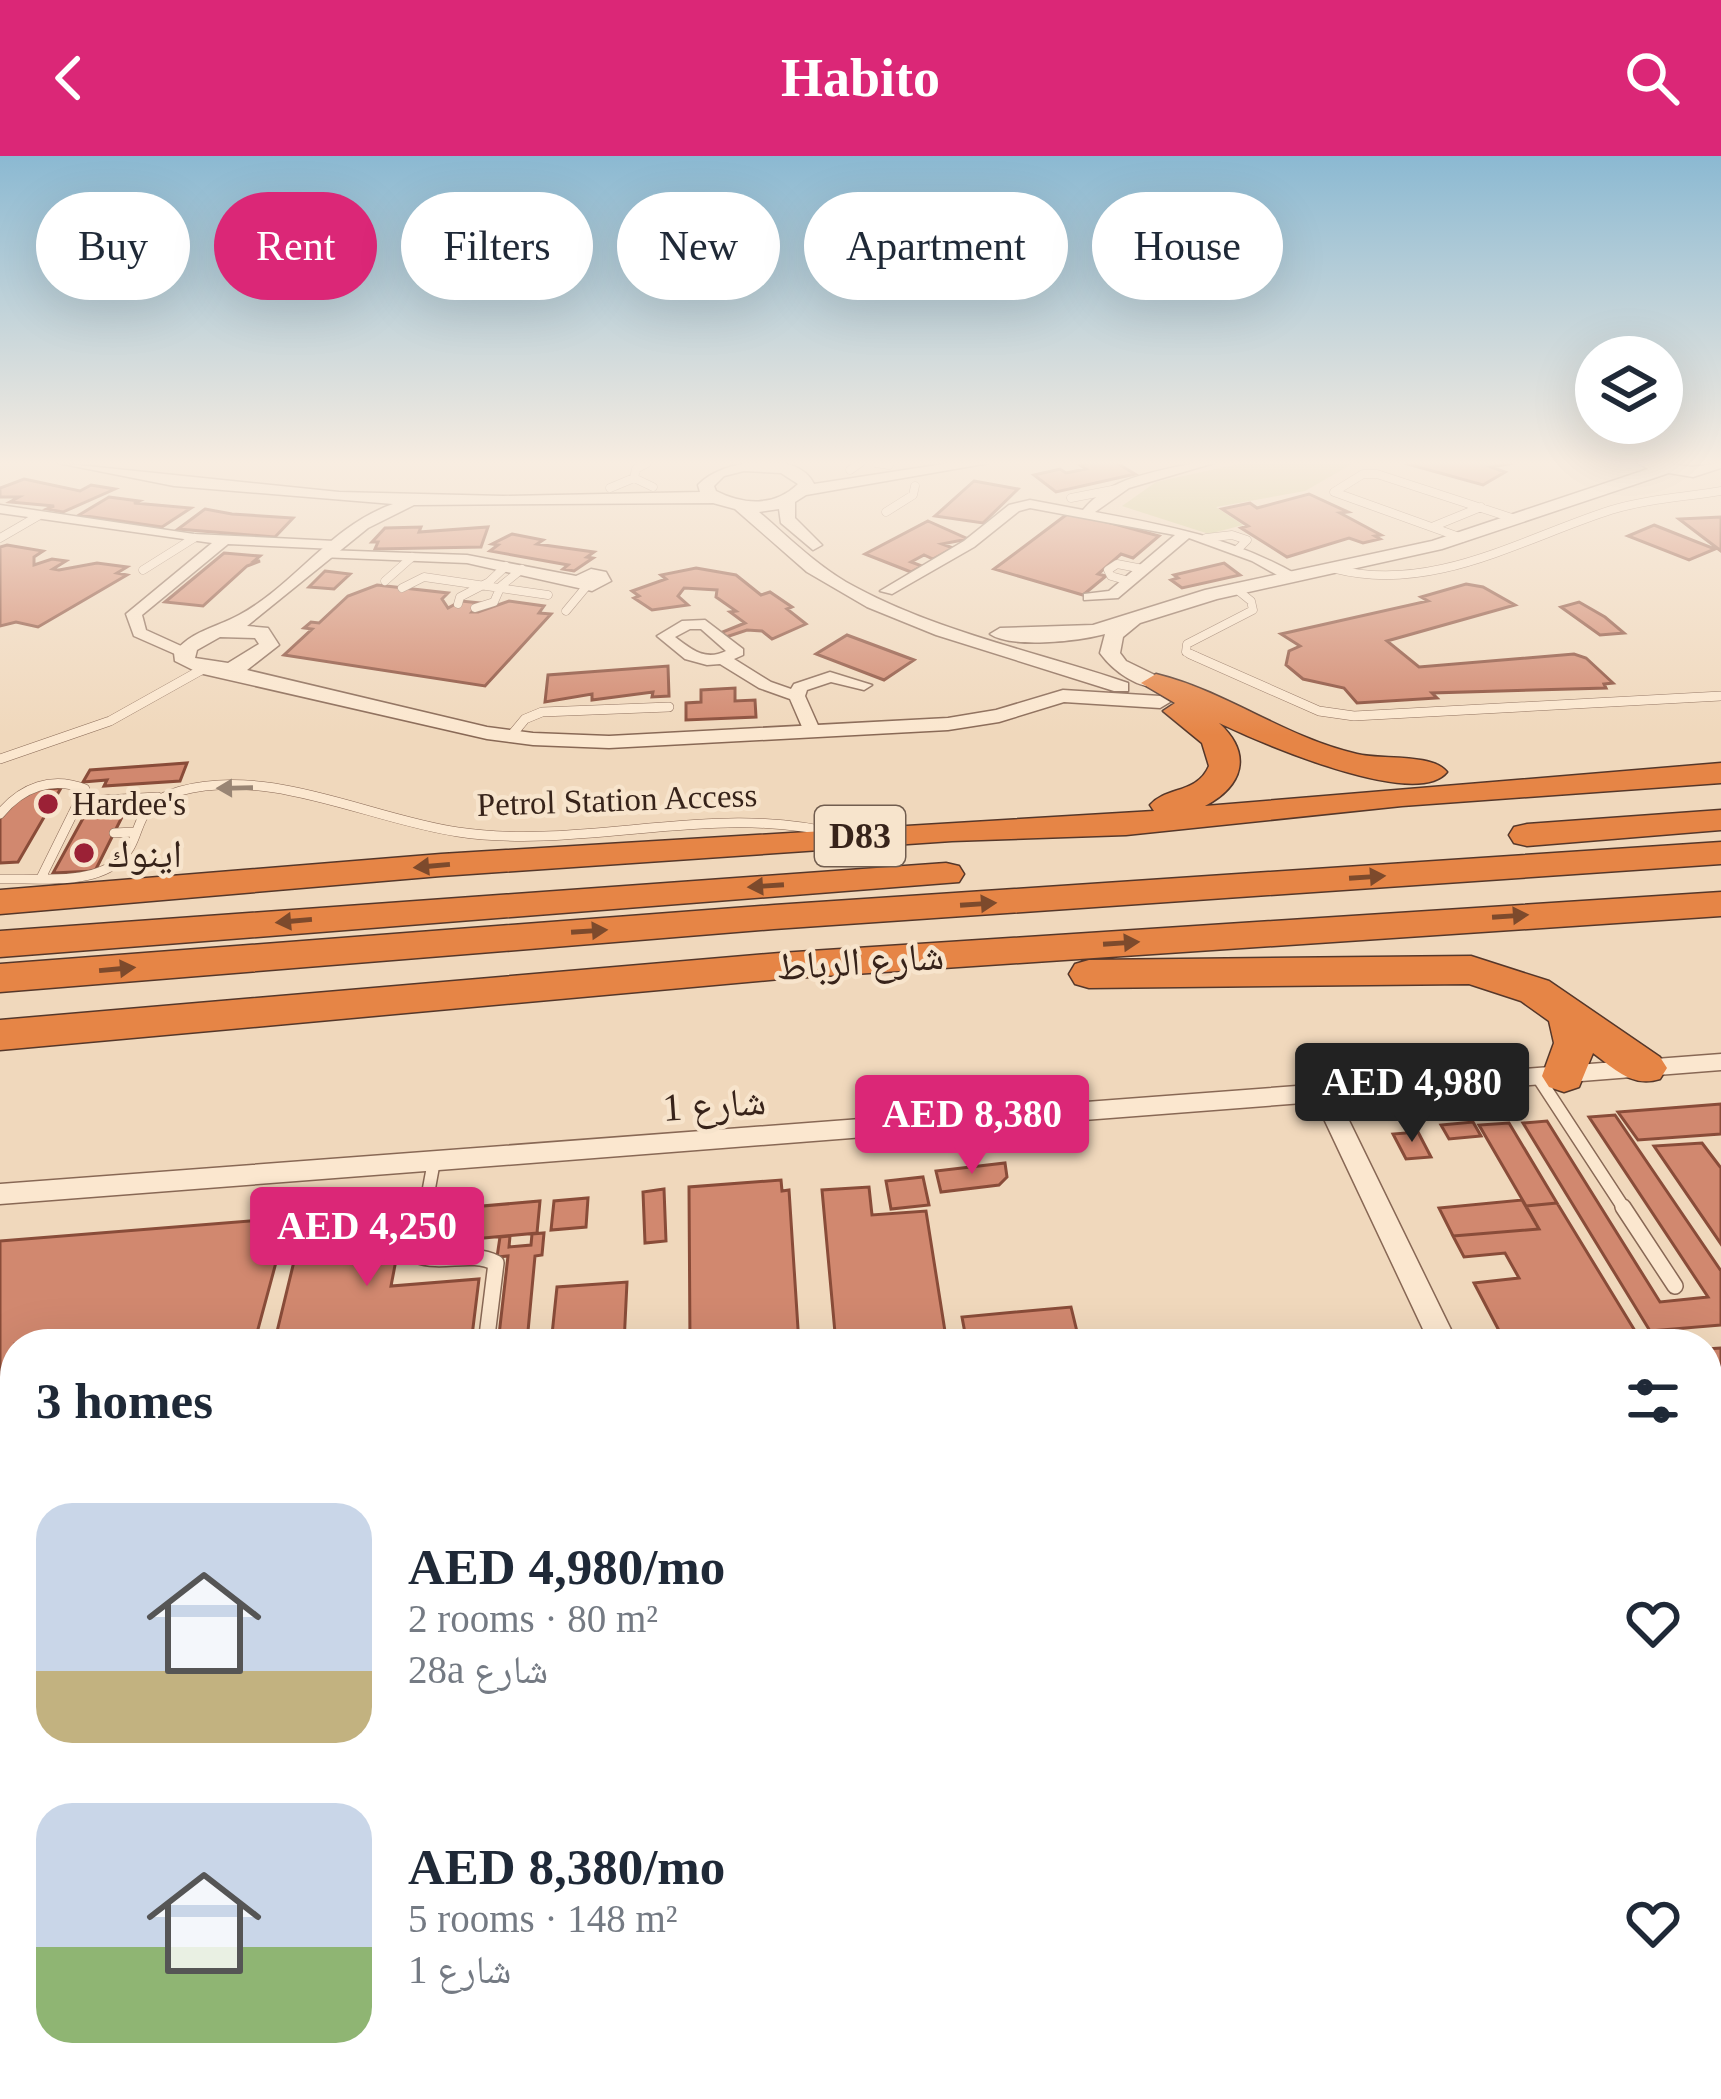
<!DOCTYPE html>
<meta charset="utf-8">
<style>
body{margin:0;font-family:"Times New Roman","Noto Naskh Arabic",serif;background:#f2f2f3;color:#1f2937;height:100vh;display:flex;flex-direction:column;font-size:45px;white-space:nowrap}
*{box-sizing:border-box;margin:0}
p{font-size:39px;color:#747a83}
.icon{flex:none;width:66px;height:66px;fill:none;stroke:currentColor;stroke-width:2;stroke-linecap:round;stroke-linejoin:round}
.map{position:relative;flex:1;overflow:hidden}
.panel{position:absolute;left:0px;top:1173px;width:1722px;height:771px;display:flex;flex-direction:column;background:#fff;border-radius:48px 48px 0 0;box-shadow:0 12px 48px #0002}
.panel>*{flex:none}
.hud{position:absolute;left:36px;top:36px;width:1650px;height:108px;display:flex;gap:24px}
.tools{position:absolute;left:1575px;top:180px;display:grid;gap:24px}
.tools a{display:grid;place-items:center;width:108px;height:108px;border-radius:50%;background:#fff;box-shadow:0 12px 48px #0002;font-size:60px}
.price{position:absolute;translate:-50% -102px;padding:0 27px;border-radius:12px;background:#db2777;color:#fff;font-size:39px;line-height:78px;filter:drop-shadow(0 3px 6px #0008)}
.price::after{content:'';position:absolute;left:50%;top:72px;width:36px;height:27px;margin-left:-18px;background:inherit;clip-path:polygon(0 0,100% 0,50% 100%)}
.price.on{background:#222;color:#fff}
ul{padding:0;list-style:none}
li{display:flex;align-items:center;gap:36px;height:300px;padding:0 36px}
li span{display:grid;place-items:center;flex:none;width:336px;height:240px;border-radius:36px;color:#555}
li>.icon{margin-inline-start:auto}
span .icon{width:144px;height:144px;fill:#fffc;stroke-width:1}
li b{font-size:51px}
h2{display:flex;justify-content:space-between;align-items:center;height:144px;padding:0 36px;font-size:51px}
.tag{padding:0 42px;border-radius:54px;background:#fff;box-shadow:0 12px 48px #0002;font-size:42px;line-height:108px}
.tag.on{background:#db2777;color:#fff}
header{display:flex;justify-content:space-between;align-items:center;height:156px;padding:0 36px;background:#db2777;color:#fff;font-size:54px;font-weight:700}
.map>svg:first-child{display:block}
</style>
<header><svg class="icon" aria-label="back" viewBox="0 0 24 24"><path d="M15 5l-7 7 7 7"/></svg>Habito<svg class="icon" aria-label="search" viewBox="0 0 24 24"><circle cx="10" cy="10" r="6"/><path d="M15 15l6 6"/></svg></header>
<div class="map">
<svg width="1721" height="1943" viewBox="0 0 1721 1943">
<rect width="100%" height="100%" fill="#f0d8bc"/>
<!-- green -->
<path fill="#cecb90" d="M 1243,307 L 1354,307 L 1305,335 L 1216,351 L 1243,369 L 1209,378 L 1122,350 L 1156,326 Z"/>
<!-- building -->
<path fill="#d1886f" stroke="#894c39" stroke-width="3" d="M 1117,307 L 1135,318 L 1056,336 L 1034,319 L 1060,313 L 1066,317 L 1086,313 L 1080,309 L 1089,307 Z
M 1404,307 L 1514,307 L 1491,311 L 1505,316 L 1483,329 Z
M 24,323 L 80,335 L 91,329 L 115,333 L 63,356 L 47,353 L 54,350 L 10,346 L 19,341 L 0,341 L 0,332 Z
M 974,325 L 1018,333 L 983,367 L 935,360 Z
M 1309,338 L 1348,356 L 1340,357 L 1381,379 L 1375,380 L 1380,383 L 1363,387 L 1349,382 L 1287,401 L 1241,372 L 1248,370 L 1222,353 L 1250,347 L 1257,352 Z
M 109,341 L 139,345 L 134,347 L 191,352 L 162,371 L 79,359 Z
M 205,353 L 232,358 L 293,362 L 275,381 L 178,373 Z
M 1070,356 L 1159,380 L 1133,402 L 1121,398 L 1098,418 L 1106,420 L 1083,439 L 994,413 Z
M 1721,361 L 1721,395 L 1679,363 Z
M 928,365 L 968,383 L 942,388 L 953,392 L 933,403 L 924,399 L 911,406 L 922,410 L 911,416 L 865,398 Z
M 1654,369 L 1715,393 L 1689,404 L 1628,380 Z
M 421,371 L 419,376 L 488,371 L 481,391 L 375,393 L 378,386 L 372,386 L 385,372 Z
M 512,378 L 543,384 L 537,388 L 594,396 L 587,401 L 593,402 L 574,415 L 563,413 L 568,409 L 490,395 L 498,389 L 492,388 Z
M 7,389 L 43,395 L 34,401 L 34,409 L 52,403 L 66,405 L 53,413 L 59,414 L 97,407 L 127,411 L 117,417 L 127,419 L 38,471 L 16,466 L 0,470 L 0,391 Z
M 224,397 L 260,400 L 254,405 L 260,405 L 247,410 L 203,450 L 165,446 Z
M 1224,407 L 1240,419 L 1182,432 L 1171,424 L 1178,422 L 1174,419 Z
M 696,412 L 736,419 L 761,439 L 770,436 L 792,451 L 787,453 L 806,468 L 772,483 L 762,475 L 747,474 L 726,481 L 720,477 L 745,467 L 730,456 L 736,455 L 716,441 L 717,434 L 684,432 L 678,440 L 688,449 L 652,454 L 634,442 L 639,440 L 632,435 L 666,423 L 661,419 Z
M 325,415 L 350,418 L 334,433 L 309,431 Z
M 1466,428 L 1483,431 L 1515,449 L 1387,485 L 1419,511 L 1574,498 L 1586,502 L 1613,527 L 1604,528 L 1606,532 L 1432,537 L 1437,542 L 1357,547 L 1344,532 L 1303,523 L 1286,509 L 1289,495 L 1300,490 L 1281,478 L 1428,445 L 1421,441 Z
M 377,429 L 448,437 L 442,443 L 448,452 L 461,445 L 480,447 L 472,456 L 478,456 L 509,445 L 544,450 L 539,457 L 551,458 L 485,530 L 284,499 L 312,473 L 304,472 L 311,466 L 319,467 L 348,440 Z
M 1579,446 L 1605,461 L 1624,477 L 1600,479 L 1561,451 Z
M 847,479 L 914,504 L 884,524 L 816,498 Z
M 668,510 L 669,540 L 652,541 L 653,536 L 592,544 L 592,538 L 545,546 L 548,519 Z
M 735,532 L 735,545 L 755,544 L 756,561 L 686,564 L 686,547 L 701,546 L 701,534 Z
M 187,607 L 180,625 L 104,630 L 107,624 L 83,626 L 90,614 Z
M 61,632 L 18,706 L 0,707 L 0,663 L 13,642 L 33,634 Z
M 131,643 L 95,715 L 53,717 L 92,646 Z
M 1721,948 L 1721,978 L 1638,984 L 1618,956 Z
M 1615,959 L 1721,1115 L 1721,1169 L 1650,1175 L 1523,967 L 1547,965 L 1660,1146 L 1708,1141 L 1589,961 Z
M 1473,966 L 1481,980 L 1449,983 L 1441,969 Z
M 1509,967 L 1557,1047 L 1526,1050 L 1479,969 Z
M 1418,976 L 1431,1001 L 1406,1003 L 1393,978 Z
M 1702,987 L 1721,1012 L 1721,1088 L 1654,990 Z
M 1005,1007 L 1007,1021 L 999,1029 L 941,1036 L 936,1015 Z
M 923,1021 L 929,1049 L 891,1053 L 886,1025 Z
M 781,1024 L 782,1035 L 789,1034 L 799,1188 L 690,1188 L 689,1031 Z
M 869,1031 L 872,1059 L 926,1055 L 947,1188 L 836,1188 L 822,1034 Z
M 664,1033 L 666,1085 L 645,1087 L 643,1036 Z
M 588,1042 L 586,1071 L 551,1074 L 554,1045 Z
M 1522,1044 L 1539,1073 L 1453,1080 L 1439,1052 Z
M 540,1045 L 537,1077 L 431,1087 L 437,1054 Z
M 1557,1047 L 1643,1188 L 1562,1188 L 1556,1177 L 1527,1180 L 1532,1188 L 1506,1188 L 1474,1127 L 1519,1122 L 1505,1097 L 1464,1101 L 1453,1080 L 1539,1073 L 1526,1050 Z
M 406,1052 L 391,1130 L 479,1123 L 471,1188 L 274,1188 L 305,1060 Z
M 288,1062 L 254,1188 L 15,1188 L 15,1307 L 0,1309 L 0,1085 Z
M 544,1077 L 542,1099 L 535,1100 L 527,1186 L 498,1188 L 508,1100 L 497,1101 L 500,1081 L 510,1080 L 509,1091 L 531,1089 L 532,1078 Z
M 627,1126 L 624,1188 L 551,1188 L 557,1131 Z
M 1071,1151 L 1080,1188 L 967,1188 L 962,1161 Z
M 1721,1192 L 1721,1251 L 1707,1229 L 1707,1193 Z
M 1721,1294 L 1721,1360 L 1707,1362 L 1707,1295 Z
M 15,1320 L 15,1652 L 0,1653 L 0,1322 Z
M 1721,1407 L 1721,1496 L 1707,1497 L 1707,1409 Z
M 1721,1516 L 1721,1602 L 1707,1575 L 1707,1518 Z
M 15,1769 L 15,1929 L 74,1929 L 70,1943 L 0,1943 L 0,1770 Z
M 96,1929 L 193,1929 L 191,1943 L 92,1943 Z
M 272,1929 L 467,1929 L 466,1943 L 270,1943 Z
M 481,1929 L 681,1929 L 680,1943 L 480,1943 Z
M 722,1929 L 884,1929 L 885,1943 L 687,1943 L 722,1936 Z
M 902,1929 L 1264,1929 L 1267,1943 L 903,1943 Z
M 1322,1929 L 1445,1929 L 1449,1942 L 1326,1943 Z
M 1445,1929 L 1540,1929 L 1449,1942 Z
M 1540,1929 L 1692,1929 L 1698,1943 L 1443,1943 Z"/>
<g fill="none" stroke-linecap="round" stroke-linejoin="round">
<defs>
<path id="service-far3" d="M 876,307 L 889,309
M 850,314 L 860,307
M 634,322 L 653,331
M 610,332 L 634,322 L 636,313 L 647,307
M 1071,342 L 1117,333
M 886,356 L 913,339 L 915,330
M 1432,371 L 1481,351
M 0,382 L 38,360
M 1206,382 L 1232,379 L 1247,384 L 1237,394
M 1462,382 L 1334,336 L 1363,318 L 1377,318 L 1515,363
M 1335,413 C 1432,438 1521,383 1611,354 C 1647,343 1685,341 1721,335
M 143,414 L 194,382
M 385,425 L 412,401
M 1129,425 L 1111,420 L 1108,414 L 1117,408 L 1143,413
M 402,432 L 424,421 L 548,439
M 458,448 L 460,441 L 489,426 L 506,410
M 475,452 L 494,446 L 501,430 L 522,413
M 566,455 L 586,431
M 1197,501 L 1186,496 L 1187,488 L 1253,454 L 1251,445 L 1235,432"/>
<path id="service-far2" d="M 1190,498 L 1319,555 L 1354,560 L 1721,540
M 510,581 L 525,563 L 542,556 L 669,551
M 0,603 L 110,565 L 203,513
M 81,645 L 158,641
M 0,658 C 22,631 52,620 85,633 L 42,720
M 114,677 L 134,676
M 0,723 C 34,722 88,729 116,707 C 148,682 126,650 180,635 C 271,610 369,663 458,676 C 584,695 718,645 841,679"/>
<path id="service-far1" d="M 1538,921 L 1625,1054
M 425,1054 L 434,1005"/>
<path id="service" d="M 426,1051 L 417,1099 C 443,1109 470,1094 496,1107 L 486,1188
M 1623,1051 L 1675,1130"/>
<path id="minor" d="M 1194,307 L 1214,307 L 1129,332 L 1095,356 C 1169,370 1230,381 1296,418 L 1296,424 L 1286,424 L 1252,405 L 1189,382 L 1118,442 L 1084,444 L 1084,438 L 1109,435 L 1175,379 L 1030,352 L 1019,355 L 974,391 L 892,438 L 880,435 L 964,385 L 1009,349 L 1030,344 L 1083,354 C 1110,321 1155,316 1194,307 Z
M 0,349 L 194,378 L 335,385 L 342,389 L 335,393 L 228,388 L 142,459 L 146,474 L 190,494 L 190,500 L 184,502 L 134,480 L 126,458 L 212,387 L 0,357 Z
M 325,394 L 467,399 L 576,420 L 591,413 L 606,416 L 611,425 L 592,435 L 467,407 L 320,401 L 318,398 Z
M 705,464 L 743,493 L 743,499 L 734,503 L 771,526 L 791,533 L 794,528 L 830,516 L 872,529 L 864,534 L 831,526 L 807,534 L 805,540 L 821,576 L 806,580 L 790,543 L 759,532 L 720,508 L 707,509 L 685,503 L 657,480 L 682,465 ZM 690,473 L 701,473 L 726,495 C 705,505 692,494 675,481 Z
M 1721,898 L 1721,914 L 1339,944 L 1458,1188 L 1430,1188 L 1316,946 L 0,1048 L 0,1028 Z
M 15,1706 L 15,1744 L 0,1745 L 0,1707 Z
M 1707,1715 L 1721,1723 L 1721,1783 L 1707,1776 Z"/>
<path id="tertiary" d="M 58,307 L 339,336 L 503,340 L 700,336 L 698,329 C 720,304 797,292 814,328 L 950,307 L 989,307 L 806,339 L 795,346 L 795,362 L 822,389 L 813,394 L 781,367 L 779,353 L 759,356 C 787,380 814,407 846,426 C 933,475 1034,495 1128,527 L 1128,535 L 1114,535 L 936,479 L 867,451 L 807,416 L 735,353 L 713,347 L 414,349 L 368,372 L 247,470 L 268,472 L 279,489 L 247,514 L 487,571 L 533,577 L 609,580 L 948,562 L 996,554 L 1063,534 L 1160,540 L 1170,546 L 1160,552 L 1064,546 L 999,566 L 948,574 L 609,592 L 533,589 L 487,583 L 199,517 L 175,505 L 174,497 C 191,475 215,472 239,459 C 295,429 330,370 393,348 L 174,330 ZM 744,315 L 781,317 L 798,328 C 774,351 744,349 716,335 L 714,330 L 724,320 ZM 220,481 L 255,482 L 259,488 L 228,507 L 195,502 L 197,494 Z
M 1667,307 L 1692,311 L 1721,307 L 1721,312 L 1693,321 L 1669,317 L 1442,393 L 1217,443 L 1140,467 L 1123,481 L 1120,497 L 1126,505 L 1163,523 L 1163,531 C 1139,534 1114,516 1100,497 L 1105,478 C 1079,485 1012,493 990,478 L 1000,472 L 1093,469 L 1205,434 L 1432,385 L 1648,313 L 1638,307 Z"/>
<path id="motorway" d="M 1156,518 C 1226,535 1286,582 1357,598 C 1381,604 1432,597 1447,616 C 1416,655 1257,585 1219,567 C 1253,598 1243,630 1205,650 L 1721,607 L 1721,627 L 1402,650 L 1126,679 L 952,685 L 441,720 L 0,758 L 0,734 L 441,698 L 1154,655 L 1150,649 C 1167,630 1197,638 1209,610 L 1202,587 L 1163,555 L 1175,547 L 1141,527 Z
M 1721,654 L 1721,674 L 1527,690 L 1514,687 L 1509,679 L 1514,671 L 1527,668 Z
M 1721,686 L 1721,708 L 774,773 L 0,836 L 0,808 L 774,749 Z
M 946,707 L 959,710 L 964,718 L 959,726 L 0,801 L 0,775 Z
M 1721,736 L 1721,760 L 780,823 L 0,894 L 0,864 L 780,797 Z
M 1471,800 L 1549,825 L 1660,901 L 1667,912 L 1660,923 C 1632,932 1615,913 1593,897 L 1579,931 L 1564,936 L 1549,931 L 1542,920 L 1554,887 L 1549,865 L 1521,845 L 1469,828 L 1089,832 L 1075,828 L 1069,818 L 1075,808 L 1089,804 Z"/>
</defs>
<!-- service-far3 casing -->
<use href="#service-far3" stroke="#886855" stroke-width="9"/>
<!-- service-far2 casing -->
<use href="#service-far2" stroke="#886855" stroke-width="10"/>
<!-- service-far1 casing -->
<use href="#service-far1" stroke="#886855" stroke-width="15"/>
<!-- service casing -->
<use href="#service" stroke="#886855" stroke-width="18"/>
<!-- minor casing -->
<use href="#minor" stroke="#886855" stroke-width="3"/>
<!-- tertiary casing -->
<use href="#tertiary" stroke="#886855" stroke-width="3"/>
<!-- motorway casing -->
<use href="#motorway" stroke="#55372a" stroke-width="3"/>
<!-- service-far3 -->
<use href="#service-far3" stroke="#fbe7cf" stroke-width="8"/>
<!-- service-far2 -->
<use href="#service-far2" stroke="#fbe7cf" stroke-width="9"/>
<!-- service-far1 -->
<use href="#service-far1" stroke="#fbe7cf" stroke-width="12"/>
<!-- service -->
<use href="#service" stroke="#fbe7cf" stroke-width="15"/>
<!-- minor -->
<use href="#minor" fill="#fbe7cf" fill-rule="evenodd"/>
<!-- tertiary -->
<use href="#tertiary" fill="#fbe7cf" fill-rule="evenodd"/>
<!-- motorway -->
<use href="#motorway" fill="#e68546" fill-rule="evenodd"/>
</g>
<!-- one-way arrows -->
<defs><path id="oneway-solid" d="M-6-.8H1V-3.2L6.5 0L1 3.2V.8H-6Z" transform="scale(3)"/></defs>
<use fill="#998574" href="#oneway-solid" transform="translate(235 632) rotate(179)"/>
<g fill="#7d4a2c">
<use href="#oneway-solid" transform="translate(432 710) rotate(175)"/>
<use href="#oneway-solid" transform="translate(1367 721) rotate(-4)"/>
<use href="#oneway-solid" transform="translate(766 730) rotate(176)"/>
<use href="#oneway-solid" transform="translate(978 748) rotate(-4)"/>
<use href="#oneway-solid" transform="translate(1510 760) rotate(-4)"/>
<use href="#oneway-solid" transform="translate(294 765) rotate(175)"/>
<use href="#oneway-solid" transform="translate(589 775) rotate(-4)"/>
<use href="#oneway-solid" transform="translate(1121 787) rotate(-4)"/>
<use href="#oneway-solid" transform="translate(117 813) rotate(-5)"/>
</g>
<!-- sky -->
<linearGradient id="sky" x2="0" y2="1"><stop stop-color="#8bb9d2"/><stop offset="0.53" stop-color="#f8ede1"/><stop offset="1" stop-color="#f8ede1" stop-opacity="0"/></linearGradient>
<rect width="1721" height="579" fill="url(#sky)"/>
<!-- markers -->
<g fill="#9b2136" stroke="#f7e4cc" stroke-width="4.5">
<circle cx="48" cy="648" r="12"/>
<circle cx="84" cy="697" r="12"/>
</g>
<g text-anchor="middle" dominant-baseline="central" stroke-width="9" stroke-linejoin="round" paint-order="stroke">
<!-- far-street labels -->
<g font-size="33" fill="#37231a" stroke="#f7e4cc">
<text transform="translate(617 644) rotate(-2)">Petrol Station Access</text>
</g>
<!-- far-poi labels -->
<g font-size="33" fill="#37231a" stroke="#f7e4cc" text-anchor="start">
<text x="72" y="648">Hardee's</text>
</g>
<!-- shield labels -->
<rect fill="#f7e4cc" stroke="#715d4f" stroke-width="3" x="815" y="650" width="90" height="60" rx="9"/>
<g font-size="36" font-weight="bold" fill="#37231a">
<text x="860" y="680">D83</text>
</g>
<!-- poi labels -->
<g font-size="39" fill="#37231a" stroke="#f7e4cc" text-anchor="start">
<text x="108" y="697">اينوك</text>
</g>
<!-- street labels -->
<g font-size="39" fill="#37231a" stroke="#f7e4cc">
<text transform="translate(860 805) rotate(-4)">شارع الرباط</text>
<text transform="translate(714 948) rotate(-4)">شارع 1</text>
</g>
</g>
</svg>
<div class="tools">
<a><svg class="icon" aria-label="layers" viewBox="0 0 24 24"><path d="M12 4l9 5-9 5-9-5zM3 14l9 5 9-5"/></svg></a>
</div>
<b class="price on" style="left:1412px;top:989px">AED 4,980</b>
<b class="price" style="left:972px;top:1021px">AED 8,380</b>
<b class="price" style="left:367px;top:1133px">AED 4,250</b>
<div class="hud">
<a class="tag">Buy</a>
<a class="tag on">Rent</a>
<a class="tag">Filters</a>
<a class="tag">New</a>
<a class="tag">Apartment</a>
<a class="tag">House</a>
</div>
<section class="panel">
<h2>3 homes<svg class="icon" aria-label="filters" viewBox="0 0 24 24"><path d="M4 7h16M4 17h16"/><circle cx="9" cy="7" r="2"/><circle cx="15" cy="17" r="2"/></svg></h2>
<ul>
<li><span style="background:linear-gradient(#c9d6e8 70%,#c2b280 0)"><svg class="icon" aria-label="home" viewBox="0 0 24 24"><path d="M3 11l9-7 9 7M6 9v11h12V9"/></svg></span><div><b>AED 4,980/mo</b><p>2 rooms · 80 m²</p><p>28a شارع</p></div><svg class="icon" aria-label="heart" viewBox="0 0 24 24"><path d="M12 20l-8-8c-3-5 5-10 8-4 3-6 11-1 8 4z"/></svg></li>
<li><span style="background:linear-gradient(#c9d6e8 60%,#8fb573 0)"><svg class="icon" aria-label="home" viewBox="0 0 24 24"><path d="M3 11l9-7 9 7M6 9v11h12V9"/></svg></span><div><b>AED 8,380/mo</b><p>5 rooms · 148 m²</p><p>شارع 1</p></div><svg class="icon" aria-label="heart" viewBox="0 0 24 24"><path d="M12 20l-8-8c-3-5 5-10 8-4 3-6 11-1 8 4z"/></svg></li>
</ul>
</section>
</div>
